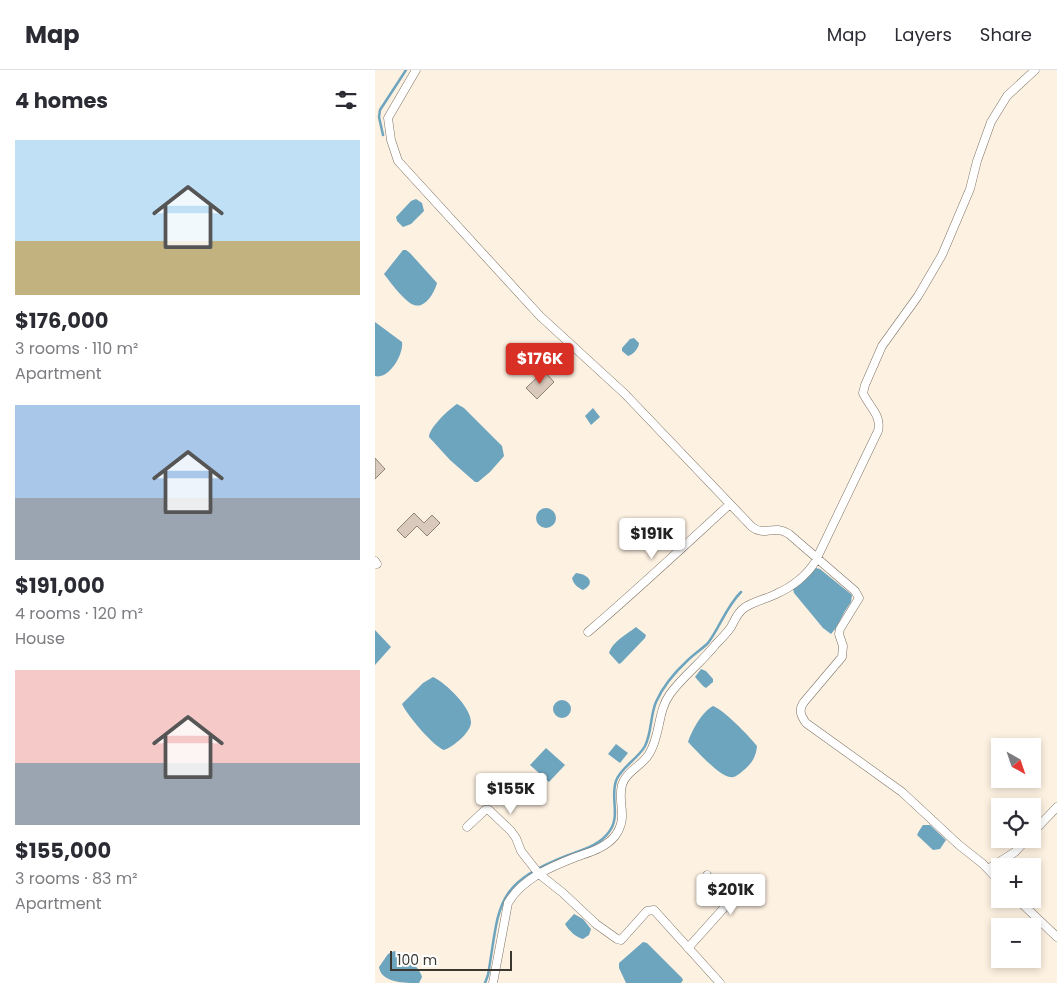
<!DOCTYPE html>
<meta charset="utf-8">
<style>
body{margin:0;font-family:Poppins,sans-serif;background:#f2f2f3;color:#2b2b33;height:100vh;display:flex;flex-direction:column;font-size:19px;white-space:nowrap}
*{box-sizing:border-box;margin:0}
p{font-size:16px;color:#7c7c81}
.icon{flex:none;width:28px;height:28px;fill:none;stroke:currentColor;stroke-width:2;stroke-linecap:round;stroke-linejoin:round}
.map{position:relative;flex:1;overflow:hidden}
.details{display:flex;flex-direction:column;background:#fff;width:375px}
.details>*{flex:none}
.needle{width:32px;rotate:140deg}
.controls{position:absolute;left:616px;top:668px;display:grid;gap:10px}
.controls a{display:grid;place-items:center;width:50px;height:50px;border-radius:0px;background:#fff;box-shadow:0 2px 8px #0003;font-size:25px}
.scale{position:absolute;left:15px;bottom:12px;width:122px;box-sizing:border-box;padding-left:5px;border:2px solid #3a3630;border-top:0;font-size:14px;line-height:18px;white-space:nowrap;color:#3a3630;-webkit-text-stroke:4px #fff;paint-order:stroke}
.price{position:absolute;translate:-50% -42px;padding:0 11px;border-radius:5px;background:#fff;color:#222;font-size:16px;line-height:32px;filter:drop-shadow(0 1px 2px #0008)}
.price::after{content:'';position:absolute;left:50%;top:30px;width:15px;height:11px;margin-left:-8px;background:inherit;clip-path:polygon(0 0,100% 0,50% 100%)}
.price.active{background:#d93025;color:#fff}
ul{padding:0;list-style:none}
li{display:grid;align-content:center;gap:10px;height:265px;padding:0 15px}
li span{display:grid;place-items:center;height:155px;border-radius:0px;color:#555}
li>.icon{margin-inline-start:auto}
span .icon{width:90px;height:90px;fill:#fffc;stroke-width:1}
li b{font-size:21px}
h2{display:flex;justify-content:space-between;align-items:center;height:60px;padding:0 15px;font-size:21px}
header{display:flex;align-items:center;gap:30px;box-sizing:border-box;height:70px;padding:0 25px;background:#fff;border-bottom:1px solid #e1e1e2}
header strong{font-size:24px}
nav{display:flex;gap:28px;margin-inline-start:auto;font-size:18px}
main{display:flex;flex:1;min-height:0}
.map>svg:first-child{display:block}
</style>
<header>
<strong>Map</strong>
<nav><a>Map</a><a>Layers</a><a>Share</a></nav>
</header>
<main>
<section class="details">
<h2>4 homes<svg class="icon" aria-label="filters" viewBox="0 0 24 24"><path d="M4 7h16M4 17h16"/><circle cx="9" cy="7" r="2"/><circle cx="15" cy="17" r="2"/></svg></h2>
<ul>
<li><span style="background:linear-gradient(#bfe0f5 65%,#c2b280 0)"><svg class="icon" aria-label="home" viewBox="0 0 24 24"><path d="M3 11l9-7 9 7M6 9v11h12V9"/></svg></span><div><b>$176,000</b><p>3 rooms · 110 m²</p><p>Apartment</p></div></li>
<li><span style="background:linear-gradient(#a9c7e8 60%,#9aa5b1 0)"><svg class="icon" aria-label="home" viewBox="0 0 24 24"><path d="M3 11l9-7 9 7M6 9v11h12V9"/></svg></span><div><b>$191,000</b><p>4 rooms · 120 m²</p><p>House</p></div></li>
<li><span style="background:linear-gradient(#f6c9c9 60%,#9aa5b1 0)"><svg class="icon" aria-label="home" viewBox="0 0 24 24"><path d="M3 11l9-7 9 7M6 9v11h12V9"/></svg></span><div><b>$155,000</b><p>3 rooms · 83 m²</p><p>Apartment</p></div></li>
</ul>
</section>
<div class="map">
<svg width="682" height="913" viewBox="0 0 682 913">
<rect width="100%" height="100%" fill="#fdf1e1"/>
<!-- water -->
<path fill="#6da4be" d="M 41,129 L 47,133 L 49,141 L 36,154 L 28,157 L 22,151 L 21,147 L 36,131 Z
M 28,180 L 31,180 L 35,183 L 62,213 C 60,221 51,239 39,235 C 30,232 15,212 9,204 Z
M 0,252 L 27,272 C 29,284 14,310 0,306 Z
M 259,268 L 264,273 C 264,278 258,285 253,286 L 247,281 L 247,278 L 255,269 Z
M 82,334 L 89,338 L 127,376 L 129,386 L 115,402 L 103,412 L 100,412 L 75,390 L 54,367 C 54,358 74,339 82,334 Z
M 218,338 L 225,347 L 216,355 L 210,346 Z
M161 448a10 10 0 1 1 20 0a10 10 0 1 1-20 0Z
M 441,498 L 445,499 L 477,525 L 476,532 L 470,541 L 461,558 L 456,564 L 448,558 L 419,523 L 418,519 L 420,516 Z
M 201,503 C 212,504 222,512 208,520 C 202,517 199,515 197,508 Z
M 261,557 L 271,565 L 270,568 L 246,593 L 244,594 L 234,583 C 237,572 252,564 261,557 Z
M 0,560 L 16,577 L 0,595 Z
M 326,599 L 331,601 L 338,609 L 338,612 L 331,618 L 328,616 L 320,607 Z
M 58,607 C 71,613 97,638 96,653 C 95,663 78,677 69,680 C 58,676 32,645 27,634 L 48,613 Z
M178 639a9 9 0 1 1 18 0a9 9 0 1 1-18 0Z
M 338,636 C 349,640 374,666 382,676 C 381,687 377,693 369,700 C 365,703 361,708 355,707 C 344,706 321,680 313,672 C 317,660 327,642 338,636 Z
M 241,674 L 253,683 L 245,693 L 233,684 Z
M 171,678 L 190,695 L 174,712 L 155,695 Z
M 548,755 L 555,755 L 571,770 L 565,779 L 558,780 L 542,765 L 544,761 Z
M 199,844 L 208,849 L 216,859 L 214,865 L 208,869 C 202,868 193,860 190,854 Z
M 268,872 L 272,873 L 307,908 L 308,910 L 306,913 L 251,913 L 244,898 L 244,893 Z
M 19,881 C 29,884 45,897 47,907 L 44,913 C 30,913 6,913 4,897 L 13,884 Z"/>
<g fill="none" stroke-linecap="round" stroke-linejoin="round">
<!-- stream -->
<path stroke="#6da4be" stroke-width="2.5" d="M 8,65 L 4,47 L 5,40 L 31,0
M 110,913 L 113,905 C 125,835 118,815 191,786 C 206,780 224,776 234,762 C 246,746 235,728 241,711 C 245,698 263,689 270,676 C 277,662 275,646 281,632 C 288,616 300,602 313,590 C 319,584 327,579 333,573 C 345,557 351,537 366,522"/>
</g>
<!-- building -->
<path fill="#d8c9bc" stroke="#8e8175" d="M 169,301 L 179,312 L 162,329 L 151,318 Z
M 0,388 L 10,399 L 0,409 Z
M 39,443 L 49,453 L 57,445 L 65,453 L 52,466 L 42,456 L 30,468 L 22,460 Z"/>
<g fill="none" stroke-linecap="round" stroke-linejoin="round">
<defs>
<path id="street" d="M 41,0 L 13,48 L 16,70 L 23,91 L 165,246 L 250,324 L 377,457 C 390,467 398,454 414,464 L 480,521 L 484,528 L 465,559 L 464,564 L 468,576 L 467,587 L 429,632 C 423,640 426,646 431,653 L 527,722 L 584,775 L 608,794 L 625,812
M 0,491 L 2,494
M 213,562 C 261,521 308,477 355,434
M 92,757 L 110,740 L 114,740 L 136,761 L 141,768 L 146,781 L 164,804 L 188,823 L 221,854 L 242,869 L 246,870 L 272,841 L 279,840 L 345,913
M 658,762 L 682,737
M 613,799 L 640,782 L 652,769
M 642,829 L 682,867
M 313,878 L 348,839 C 351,830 349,827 343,821 L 339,820 L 332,805
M 118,913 L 133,833 C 147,809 175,797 201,787 C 215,782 230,778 240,766 C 254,747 242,733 247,715 C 251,701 267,696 274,684 C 286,665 282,642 295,624 C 308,606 327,592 341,574 C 346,569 352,563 356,557 C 360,550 362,543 369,538 C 379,531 392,529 403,523 C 417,517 432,505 440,492 L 503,361 C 507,345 494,337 488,323 L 490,315 L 507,276 L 543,226 L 567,185 L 595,119 L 602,91 L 616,52 L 632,26 L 660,0"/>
</defs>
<!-- street casing -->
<use href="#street" stroke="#7c7164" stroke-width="9"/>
<!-- street -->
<use href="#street" stroke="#fff" stroke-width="8"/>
</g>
</svg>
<div class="controls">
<a><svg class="needle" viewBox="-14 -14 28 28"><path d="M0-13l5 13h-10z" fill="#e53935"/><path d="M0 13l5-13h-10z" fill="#7c7c81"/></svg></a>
<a><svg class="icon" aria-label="locate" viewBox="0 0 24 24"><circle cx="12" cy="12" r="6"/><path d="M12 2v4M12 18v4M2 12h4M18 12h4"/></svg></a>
<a>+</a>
<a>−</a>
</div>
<div class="scale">100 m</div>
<b class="price active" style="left:165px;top:315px">$176K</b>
<b class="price" style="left:277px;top:490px">$191K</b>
<b class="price" style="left:136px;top:745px">$155K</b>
<b class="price" style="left:356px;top:846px">$201K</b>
</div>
</main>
